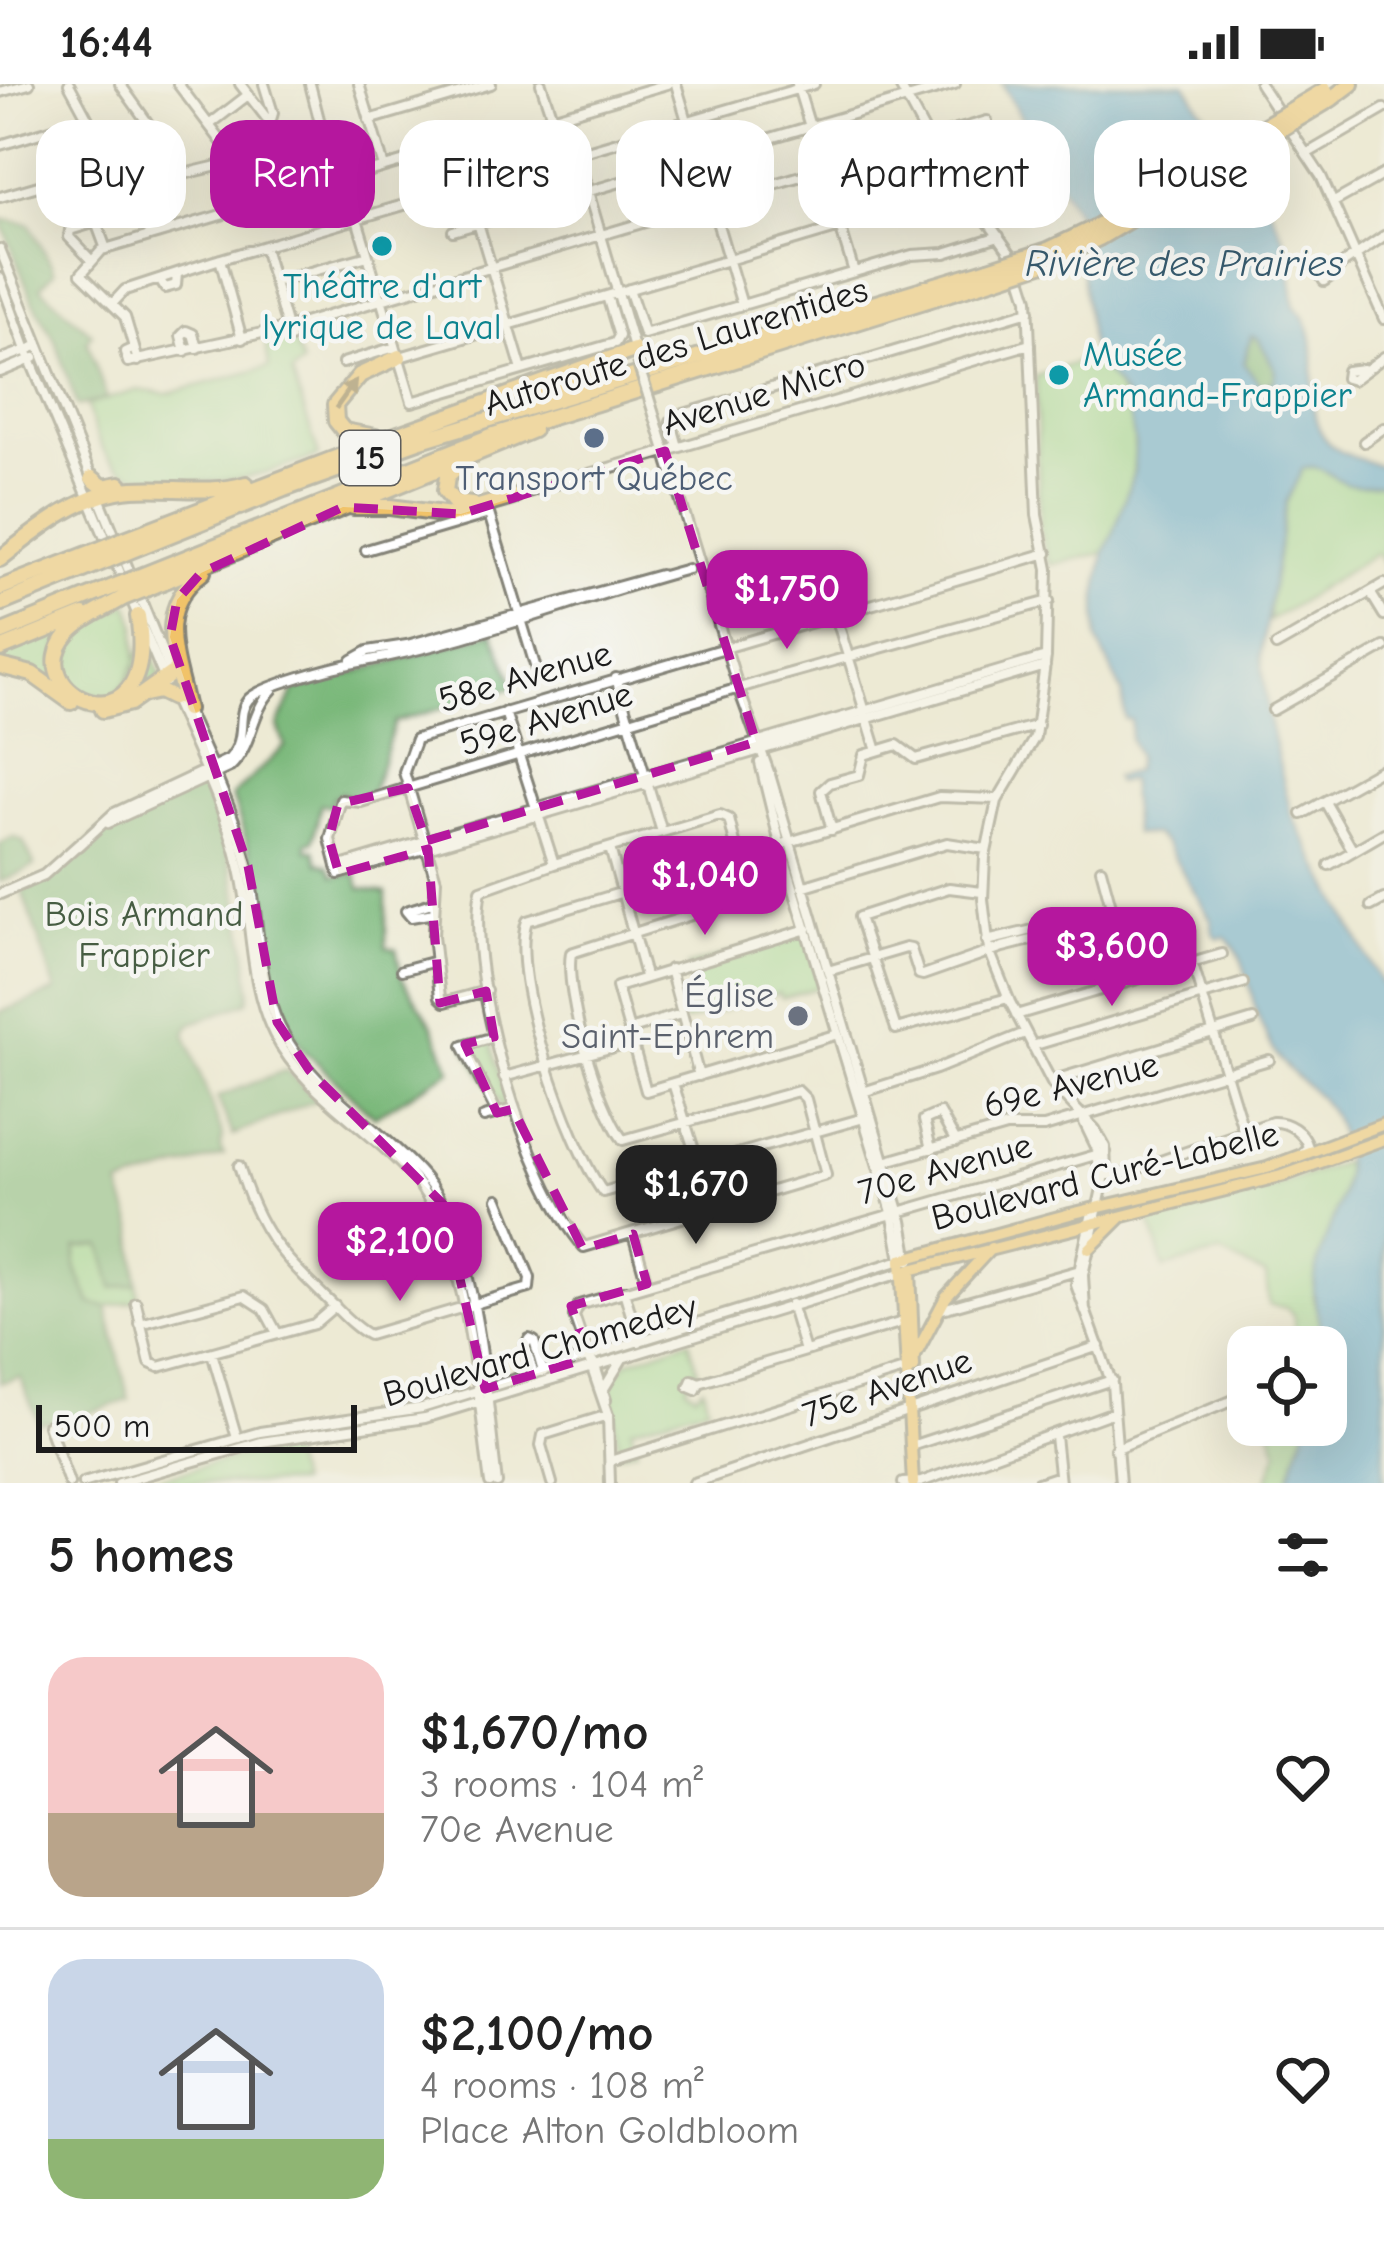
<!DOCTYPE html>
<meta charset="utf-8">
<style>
body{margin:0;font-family:"Comic Neue",sans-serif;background:#f2f2f2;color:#222;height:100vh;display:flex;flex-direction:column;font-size:45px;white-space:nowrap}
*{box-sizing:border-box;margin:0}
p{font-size:39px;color:#767676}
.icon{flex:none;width:66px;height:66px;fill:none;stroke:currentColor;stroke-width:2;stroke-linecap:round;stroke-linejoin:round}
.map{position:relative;height:1399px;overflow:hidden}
.sheet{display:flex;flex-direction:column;background:#fff;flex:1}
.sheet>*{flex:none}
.top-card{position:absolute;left:36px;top:36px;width:1314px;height:108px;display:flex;gap:24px}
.controls{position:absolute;left:1227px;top:1242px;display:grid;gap:24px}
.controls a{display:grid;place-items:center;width:120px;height:120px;border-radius:24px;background:#fff;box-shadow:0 12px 48px #0002;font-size:60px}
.scale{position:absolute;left:36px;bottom:30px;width:321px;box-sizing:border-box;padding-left:12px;border:6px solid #1c1c1c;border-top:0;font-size:33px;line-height:42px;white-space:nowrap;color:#1c1c1c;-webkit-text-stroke:9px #f6f6f2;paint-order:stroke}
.price{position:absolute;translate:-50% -102px;padding:0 27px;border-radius:24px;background:#b5179e;color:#fff;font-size:39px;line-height:78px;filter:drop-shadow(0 3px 6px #0008)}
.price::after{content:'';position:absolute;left:50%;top:72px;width:36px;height:27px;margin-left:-18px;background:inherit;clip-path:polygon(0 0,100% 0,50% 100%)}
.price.selected{background:#222;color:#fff}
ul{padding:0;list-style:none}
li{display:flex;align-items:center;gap:36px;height:300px;padding:0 48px}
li+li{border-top:3px solid #e0e0e0}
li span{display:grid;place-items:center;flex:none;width:336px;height:240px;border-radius:36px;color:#555}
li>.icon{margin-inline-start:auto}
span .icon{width:144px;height:144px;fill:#fffc;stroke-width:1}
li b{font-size:51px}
h2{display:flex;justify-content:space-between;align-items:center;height:144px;padding:0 48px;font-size:51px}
.pill{padding:0 42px;border-radius:36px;background:#fff;box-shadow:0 12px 48px #0002;font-size:42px;line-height:108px}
.pill.selected{background:#b5179e;color:#fff}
.status{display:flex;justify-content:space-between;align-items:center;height:84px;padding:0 60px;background:#fff;direction:ltr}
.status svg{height:33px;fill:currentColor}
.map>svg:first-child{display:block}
</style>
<div class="status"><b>16:44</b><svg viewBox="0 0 49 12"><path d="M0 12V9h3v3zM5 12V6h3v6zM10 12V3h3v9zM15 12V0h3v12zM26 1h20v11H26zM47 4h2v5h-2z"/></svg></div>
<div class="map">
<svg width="1384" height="1399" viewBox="0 0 1384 1399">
<rect width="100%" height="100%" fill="#f6f6f2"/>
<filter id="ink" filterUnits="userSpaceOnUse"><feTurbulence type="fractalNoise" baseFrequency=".00833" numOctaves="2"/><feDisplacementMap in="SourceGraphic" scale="24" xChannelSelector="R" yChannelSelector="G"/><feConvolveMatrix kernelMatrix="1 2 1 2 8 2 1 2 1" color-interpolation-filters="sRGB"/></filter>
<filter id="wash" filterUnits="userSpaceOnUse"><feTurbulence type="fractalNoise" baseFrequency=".004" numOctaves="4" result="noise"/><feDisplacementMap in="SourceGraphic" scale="48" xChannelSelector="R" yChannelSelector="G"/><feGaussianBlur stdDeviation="2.7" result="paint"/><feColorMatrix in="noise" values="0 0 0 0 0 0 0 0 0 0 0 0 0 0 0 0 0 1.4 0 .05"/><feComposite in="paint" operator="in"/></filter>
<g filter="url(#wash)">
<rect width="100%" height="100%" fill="#edead4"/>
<!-- green -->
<path fill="#96d68c" stroke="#597954" stroke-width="3" d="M 281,248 L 287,255 L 294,254 L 302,280 L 292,289 L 319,372 C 258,392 226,403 160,395 C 149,393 134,393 123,386 C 100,373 94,345 87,321 L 138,306 L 167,310 L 269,283 L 265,253 Z
M 1093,273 C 1152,332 1141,401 1104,469 L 1050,481 L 1040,448 L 1036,292 Z
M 1320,382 L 1348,400 L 1384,400 L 1384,480 L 1376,469 L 1269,537 C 1268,477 1272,436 1303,384 Z
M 128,519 L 136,541 L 136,588 L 110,615 L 73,607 L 60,579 L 74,547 Z
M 73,539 L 58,562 L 67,607 L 116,618 L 146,557 L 161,593 L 106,624 L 92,624 L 0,579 L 0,569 Z
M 806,846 L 823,902 L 782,914 L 779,909 L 685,938 L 681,930 L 700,923 L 687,882 Z
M 491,957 L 507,1020 L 503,1024 L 466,964 Z
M 1347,1077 L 1348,1087 L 1313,1215 L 1323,1242 L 1319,1263 L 1295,1263 L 1294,1232 L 1287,1224 L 1269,1221 L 1266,1191 L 1220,1169 L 1164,1184 L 1149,1134 L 1270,1105 Z
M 103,1161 L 113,1203 L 137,1200 L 138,1216 L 107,1223 L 92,1221 L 75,1183 L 77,1164 Z
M 689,1256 L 700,1294 L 690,1294 L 686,1303 L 695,1310 L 703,1303 L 708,1322 L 631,1344 L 637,1365 L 619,1370 L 609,1299 L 627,1278 Z
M 1269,1341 L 1307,1341 L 1287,1399 L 1267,1399 L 1278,1367 Z
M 287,1360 L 298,1399 L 153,1399 L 150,1396 Z"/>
<!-- forest -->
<path fill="#78b778" stroke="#4a6a4a" stroke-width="3" d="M 0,135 L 30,140 L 55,188 L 40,203 L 92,250 L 87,256 L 107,315 L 77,322 L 56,258 L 32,215 Z
M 1252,251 L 1259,254 L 1276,287 L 1274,297 L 1259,301 L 1244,280 Z
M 493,548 L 515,603 L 395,638 L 372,708 L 354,714 L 341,709 L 333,715 L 331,723 L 321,720 L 313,757 L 307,758 L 307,766 L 315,766 L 318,778 L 329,782 L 334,792 L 356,789 L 360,804 L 386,809 L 386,863 L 396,865 L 402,894 L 433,942 L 451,986 L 374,1033 L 304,966 L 274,920 L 250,768 L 232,712 L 285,662 L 278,642 L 294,606 Z
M 200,701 L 204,703 C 233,770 244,835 250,907 L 248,918 L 190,940 L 185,949 L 223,1052 L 220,1064 L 224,1071 L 120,1102 L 134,1145 L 137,1200 L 113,1204 L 102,1162 L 76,1164 L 75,1183 L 91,1220 L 107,1223 L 129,1316 L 51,1341 L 48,1337 L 39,1339 L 20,1293 L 0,1299 L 0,928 L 56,907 L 22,807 L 55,790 L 100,747 L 121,735 Z
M 13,753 L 23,757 L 35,782 L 0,798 L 0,760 Z
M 286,986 L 317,1016 L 233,1051 L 217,1013 Z"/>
<!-- water -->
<path fill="#59a5d1" stroke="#3a6076" stroke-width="3" fill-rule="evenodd" d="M 1002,0 L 1186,0 L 1201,24 L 1231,56 L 1261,105 L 1287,162 L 1295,223 C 1337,258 1286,336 1340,367 C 1352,374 1370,378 1384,383 L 1384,400 C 1370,401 1354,404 1341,397 C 1326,390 1322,380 1303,384 L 1286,419 L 1261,570 L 1268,631 L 1291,729 L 1384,904 L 1384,1399 L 1287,1399 L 1307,1341 L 1326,1341 L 1326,1263 L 1319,1263 C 1324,1239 1312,1223 1314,1200 C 1322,1135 1367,1100 1332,1031 C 1320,1009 1297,996 1281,977 C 1273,968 1269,955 1263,945 C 1248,914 1250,875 1225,852 L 1219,855 L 1213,850 L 1211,836 L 1166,760 L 1155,751 L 1134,750 L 1129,696 L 1116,699 L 1114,693 L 1134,687 L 1137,673 L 1130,655 L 1131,636 L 1125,635 L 1122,608 L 1097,556 L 1097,511 L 1104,469 L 1113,451 L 1134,387 L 1135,358 L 1125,313 L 1092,272 L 1080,175 L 1084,169 L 1079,134 ZM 1251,252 L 1258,254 L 1276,287 L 1274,297 L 1260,301 L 1244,279 Z"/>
</g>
<g filter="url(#ink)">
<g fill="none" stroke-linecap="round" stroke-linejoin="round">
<defs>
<path id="minor" d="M 69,0 L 90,39 L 134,97 L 150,152
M 120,0 L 184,90 L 234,78
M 178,0 L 231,70 L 247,123
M 240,0 L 272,41 L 278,62 L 283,65 L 323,51 L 310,0
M 264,0 L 273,29 L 270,39
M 359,0 L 384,83
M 541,0 L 551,30 L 577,70 L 634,264
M 676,0 L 742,221
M 797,0 L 854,188
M 899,0 L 929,56 L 1016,177 L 1028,215 L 1037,431 L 1048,485 L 1046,573 L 1035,653 L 997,717 L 985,773 L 983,815 L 989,866 L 1010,918 L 1053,1001 L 1095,1045 L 1105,1063 L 1106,1086 L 1083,1191 L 1085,1227
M 1260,0 L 1321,92 L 1384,235
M 0,8 L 29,0
M 369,36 L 491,0
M 209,41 L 248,11
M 0,61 L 87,35
M 455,62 L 522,286
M 1308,69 L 1384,25
M 345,95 L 412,318 L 615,259 L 619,252 L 607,212
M 0,113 L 104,83 L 116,74
M 1334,118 L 1384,90
M 453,147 L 955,0
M 264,163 L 290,254
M 0,165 L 93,397
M 220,175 L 242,255
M 91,176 L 69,153 L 70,146 L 96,138 L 106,165
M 1326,186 L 1331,192 L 1324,197 L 1320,190 Z
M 1331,188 L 1384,152
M 0,194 L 26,266 L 166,598
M 160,196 L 165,204 L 176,201 L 177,190
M 274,198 L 368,172
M 629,205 L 644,250 L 912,171 L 945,169 L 999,152
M 112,220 L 125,206 L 214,177 L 814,0
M 134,264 L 125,268 L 128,278 L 290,243 L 987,37
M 185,267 L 181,252 L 186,247 L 193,250 L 197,264
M 400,273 L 965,106
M 0,276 L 37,262
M 138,277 L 125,233 L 81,190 L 102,166 L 667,0
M 343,279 L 395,263
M 1363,285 L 1347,287 L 1346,294 L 1353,296 L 1384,273
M 0,288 L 34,274
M 648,311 L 739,606 L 770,691 L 902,1137 L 909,1177
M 1364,358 L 1384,344
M 678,363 L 671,338 L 674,333 L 1029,227
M 98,411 L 172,592
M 514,412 L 1030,260
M 366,466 L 489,430 L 537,588
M 1370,508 L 1384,531
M 830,513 L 877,667
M 1276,562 L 1384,500
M 352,576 L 368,567 L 407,561 L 660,491
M 1045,582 L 339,790 L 330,755 L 341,716 L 361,718 L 769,595 L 1049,517
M 616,594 L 662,748
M 172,611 C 196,666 225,723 239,781 C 253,836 248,898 274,950 C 304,1010 370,1043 413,1093 C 468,1157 478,1314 490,1399
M 185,622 C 207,674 235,727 248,783 C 260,835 256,894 280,943 C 310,1006 379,1041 424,1093 C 479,1158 486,1314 497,1399
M 1273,626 L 1384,563
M 505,628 L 554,780
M 1325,718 L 1353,767
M 1302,730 L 1384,684
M 720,731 L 729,735 L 748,813 L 571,869 C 564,910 598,1022 623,1056 L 798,1007 L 806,1015 L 826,1091 L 584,1163 C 527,1099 464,891 481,806 L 554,780 Z
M 108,739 L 230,683 C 253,662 250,629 272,606
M 832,746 L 821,707 L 830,699 L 859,691 L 864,671 L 897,661 L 916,675 L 1038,641
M 78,762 L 114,729 L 229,675 C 249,654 235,632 248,616 C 258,602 341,581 360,578 C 472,558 579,514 688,485
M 610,764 L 645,892
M 1329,781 L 1384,749
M 337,783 L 1046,573
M 1101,785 L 1124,870
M 802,803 L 947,759 L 986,765
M 982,808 L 949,804 L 859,833 L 896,945 L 1008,914
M 0,810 L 44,791 L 81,758
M 1371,822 L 1384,815
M 434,829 L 411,833 L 406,827 L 435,818
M 807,845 L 617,903 L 646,1007 L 838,950
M 987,857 L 1112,827
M 1192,878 L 1243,1045
M 670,885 L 699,992
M 402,886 L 436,877
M 828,887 L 906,864 L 911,865 L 919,890 L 923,891 L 1003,863 L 1115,835
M 486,907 L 445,918 L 440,913 L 433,852 L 436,796 L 404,688 L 416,655 L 1047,469
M 1016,931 L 1222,870
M 629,946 L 681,930
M 494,953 L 463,962 L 497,1029
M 1032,962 L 1243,899
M 504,993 L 632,958
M 1051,997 L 1253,936
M 673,999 L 713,1126
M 863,1008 L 936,985 L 1025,949
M 484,1033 L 513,1025
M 864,1034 L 603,1108 C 569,1062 508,891 527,837 L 939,713 L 998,715
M 1084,1038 L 1097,1065 L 1100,1098
M 931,1065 L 924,1036 L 940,1029 L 956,1058
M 884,1078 L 1006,1043 L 1044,1043 L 1269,976
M 239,1082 C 259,1147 278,1167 326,1214 C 340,1227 353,1243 369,1251 L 529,1204 L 530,1194 L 498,1115
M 1106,1091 L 1120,1091 L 1272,1038 C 1288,1037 1304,1048 1308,1063 L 1302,1069
M 1093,1124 L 1076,1201 L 1112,1300 L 1120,1399
M 633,1150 L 647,1200
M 624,1207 L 639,1258
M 136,1219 L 150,1279 L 159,1283 L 314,1240 L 335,1222
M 791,1220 L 805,1267
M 939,1226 L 1080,1186
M 140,1240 L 244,1212 L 264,1225 L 277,1249
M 212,1269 L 237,1354
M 594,1279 L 606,1316
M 534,1290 L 525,1262 L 529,1255 L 534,1257 L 543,1288
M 692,1296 L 699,1299 L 696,1306 L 689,1303 Z
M 699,1299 L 906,1237
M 605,1303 L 622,1275
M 608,1331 L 574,1232 L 579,1221 L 1106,1068
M 608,1331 L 610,1399
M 48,1341 L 69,1399
M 1055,1352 L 1060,1399
M 911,1362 L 1112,1296
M 1115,1365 L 1248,1310
M 610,1377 L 907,1285
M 83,1399 L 260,1348 L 422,1324 L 901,1176 L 892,1128 L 780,760 L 760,679
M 119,1399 L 261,1358 L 425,1334 L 904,1188
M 552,1399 L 541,1361 L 543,1351 L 608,1331
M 694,1399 L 1099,1262
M 903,1399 L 921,1398 L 1114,1328
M 1038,1399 L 1059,1392"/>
<path id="major" d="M 1089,1165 L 1121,1133
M 916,1270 L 946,1213 L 991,1164
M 914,1284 L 910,1186 L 1285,1091 L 1384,1055
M 913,1399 L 901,1176 L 1070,1130 L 1267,1084 L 1384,1040"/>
<path id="highway" d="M 1331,15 L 1351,0
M 540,305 L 595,296
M 376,353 L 344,347 L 336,337 L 335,321 L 360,291 L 399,273
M 461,380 L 447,393 L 445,407 L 455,419 L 472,421
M 92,394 L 103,403 L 120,400
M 353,423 L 390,423 L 451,431 L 513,413
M 122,456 L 393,352 L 634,266
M 127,468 L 284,405 L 421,356 L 989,185
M 0,475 C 38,445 82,408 133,405 C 171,402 208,411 246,400
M 138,493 L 494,351 L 992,196
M 0,504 L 103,464
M 143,506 L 533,346
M 123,514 C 105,525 82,534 68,550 C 15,611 161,675 138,532
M 0,520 L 108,476
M 0,549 L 118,501
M 0,565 L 84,531
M 0,582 L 32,590 L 71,618
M 145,610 L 159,607 L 173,614
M 187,625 C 176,574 153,525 203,488
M 103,626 L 130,619 L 171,590"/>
</defs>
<!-- minor casing -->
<use href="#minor" stroke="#848378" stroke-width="14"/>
<!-- major casing -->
<use href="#major" stroke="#848378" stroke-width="16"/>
<!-- highway casing -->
<use href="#highway" stroke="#848378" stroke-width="20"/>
<!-- minor -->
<use href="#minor" stroke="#fff" stroke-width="8"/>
<!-- major -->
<use href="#major" stroke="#f1c369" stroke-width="10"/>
<!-- highway -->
<use href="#highway" stroke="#f1c369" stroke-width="14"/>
<defs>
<path id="minor-bridge" d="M 637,277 L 648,311"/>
<path id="highway-bridge" d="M 989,185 L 1048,166 L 1094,144 L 1325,6
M 992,196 L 1047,178 L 1099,154 L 1331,15
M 103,464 L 122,456
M 108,476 L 127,468
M 118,501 L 138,493
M 123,514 L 143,506"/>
</defs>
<!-- minor-bridge casing -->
<use href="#minor-bridge" stroke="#848378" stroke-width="14" stroke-linecap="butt"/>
<!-- highway-bridge casing -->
<use href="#highway-bridge" stroke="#848378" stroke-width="20" stroke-linecap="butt"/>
<!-- minor-bridge -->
<use href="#minor-bridge" stroke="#fff" stroke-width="8"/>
<!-- highway-bridge -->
<use href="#highway-bridge" stroke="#f1c369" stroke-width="14"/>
</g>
<!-- one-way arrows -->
<defs><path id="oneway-solid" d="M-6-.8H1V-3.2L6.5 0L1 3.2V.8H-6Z" transform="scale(3)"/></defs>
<use fill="#867042" href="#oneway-solid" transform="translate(346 310) rotate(-55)"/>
</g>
<!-- marked area -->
<path d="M0 0H1384V1399H0ZM 665,367 L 756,658 L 426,757 L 408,704 L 338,720 L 329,755 L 339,790 L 428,765 L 440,919 L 486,907 L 494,953 L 465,960 L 497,1029 L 513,1025 L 583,1165 L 633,1150 L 647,1200 L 571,1222 L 584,1258 L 575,1278 L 485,1305 L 443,1120 L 309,986 L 277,938 L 248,782 L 170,553 L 177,516 L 201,489 L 343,423 L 461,430 Z" fill="#edead4" fill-opacity=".55" fill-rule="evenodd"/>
<path fill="none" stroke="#b5179e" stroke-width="9" stroke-dasharray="24 15" stroke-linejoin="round" d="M 665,367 L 756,658 L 426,757 L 408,704 L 338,720 L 329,755 L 339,790 L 428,765 L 440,919 L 486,907 L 494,953 L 465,960 L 497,1029 L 513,1025 L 583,1165 L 633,1150 L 647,1200 L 571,1222 L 584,1258 L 575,1278 L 485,1305 L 443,1120 L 309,986 L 277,938 L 248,782 L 170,553 L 177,516 L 201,489 L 343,423 L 461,430 Z"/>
<!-- markers -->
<g fill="#0f9aa8" stroke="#f6f6f2" stroke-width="4.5">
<circle cx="382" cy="162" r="12"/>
<circle cx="1059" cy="291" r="12"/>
</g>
<circle fill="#5c6f8a" stroke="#f6f6f2" stroke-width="4.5" cx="594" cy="354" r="12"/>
<circle fill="#6b7280" stroke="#f6f6f2" stroke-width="4.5" cx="798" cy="932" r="12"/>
<g text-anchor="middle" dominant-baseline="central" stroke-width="9" stroke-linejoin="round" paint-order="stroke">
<!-- shield labels -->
<rect fill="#f6f6f2" stroke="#5d5d5c" stroke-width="3" x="340" y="347" width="60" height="54" rx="9"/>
<g font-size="33" font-weight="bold" fill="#1c1c1c">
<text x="370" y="374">15</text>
</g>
<!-- culture labels -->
<g font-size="36" fill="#0d838f" stroke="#f6f6f2">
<text x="382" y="202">Théâtre d'art<tspan x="382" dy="41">lyrique de Laval</tspan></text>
<text x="1083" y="270" text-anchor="start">Musée<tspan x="1083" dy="41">Armand-Frappier</tspan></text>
</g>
<!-- street labels -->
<g font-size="36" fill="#1c1c1c" stroke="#f6f6f2">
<text transform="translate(676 263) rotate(-17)">Autoroute des Laurentides</text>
<text transform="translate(764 310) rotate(-17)">Avenue Micro</text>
<text transform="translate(525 593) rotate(-16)">58e Avenue</text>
<text transform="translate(546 635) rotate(-17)">59e Avenue</text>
<text transform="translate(1071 1001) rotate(-14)">69e Avenue</text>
<text transform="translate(945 1085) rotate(-16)">70e Avenue</text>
<text transform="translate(1105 1092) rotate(-14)">Boulevard Curé-Labelle</text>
<text transform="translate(540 1267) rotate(-16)">Boulevard Chomedey</text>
<text transform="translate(887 1304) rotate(-19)">75e Avenue</text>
</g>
<!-- service labels -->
<g font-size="36" fill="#4e5e75" stroke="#f6f6f2">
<text x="594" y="394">Transport Québec</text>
</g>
<!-- park labels -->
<g font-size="36" fill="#475d43" stroke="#f6f6f2">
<text x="144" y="830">Bois Armand<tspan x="144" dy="41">Frappier</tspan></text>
</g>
<!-- worship labels -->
<g font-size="36" fill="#5b616d" stroke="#f6f6f2" text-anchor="end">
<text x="774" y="911">Église<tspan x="774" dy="41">Saint-Ephrem</tspan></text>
</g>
<!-- water labels -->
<g font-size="39" font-style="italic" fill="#375a6d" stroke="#f6f6f2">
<text x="1184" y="179">Rivière des Prairies</text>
</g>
</g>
</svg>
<div class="controls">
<a><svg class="icon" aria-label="locate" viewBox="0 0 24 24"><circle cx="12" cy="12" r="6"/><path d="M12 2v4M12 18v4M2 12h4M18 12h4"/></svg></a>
</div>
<div class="scale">500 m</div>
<b class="price" style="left:787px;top:568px">$1,750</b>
<b class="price" style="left:705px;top:854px">$1,040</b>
<b class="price" style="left:1112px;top:925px">$3,600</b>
<b class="price selected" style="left:696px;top:1163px">$1,670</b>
<b class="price" style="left:400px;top:1220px">$2,100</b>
<div class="top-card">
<a class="pill">Buy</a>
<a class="pill selected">Rent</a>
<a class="pill">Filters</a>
<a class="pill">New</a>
<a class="pill">Apartment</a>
<a class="pill">House</a>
</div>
</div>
<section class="sheet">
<h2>5 homes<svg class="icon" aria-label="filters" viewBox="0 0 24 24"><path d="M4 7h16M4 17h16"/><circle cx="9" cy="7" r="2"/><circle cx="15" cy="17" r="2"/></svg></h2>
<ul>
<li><span style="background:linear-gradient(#f6c9c9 65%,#b9a48a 0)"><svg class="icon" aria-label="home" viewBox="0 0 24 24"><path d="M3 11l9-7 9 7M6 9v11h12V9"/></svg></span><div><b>$1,670/mo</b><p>3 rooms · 104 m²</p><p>70e Avenue</p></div><svg class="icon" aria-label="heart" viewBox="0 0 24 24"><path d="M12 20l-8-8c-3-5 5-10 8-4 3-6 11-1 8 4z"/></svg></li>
<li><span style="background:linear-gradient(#c9d6e8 75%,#8fb573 0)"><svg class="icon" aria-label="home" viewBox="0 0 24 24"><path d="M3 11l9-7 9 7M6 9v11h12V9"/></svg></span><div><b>$2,100/mo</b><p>4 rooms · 108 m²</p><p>Place Alton Goldbloom</p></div><svg class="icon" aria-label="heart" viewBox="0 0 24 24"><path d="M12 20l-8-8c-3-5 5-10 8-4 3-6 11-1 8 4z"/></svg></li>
</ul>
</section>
